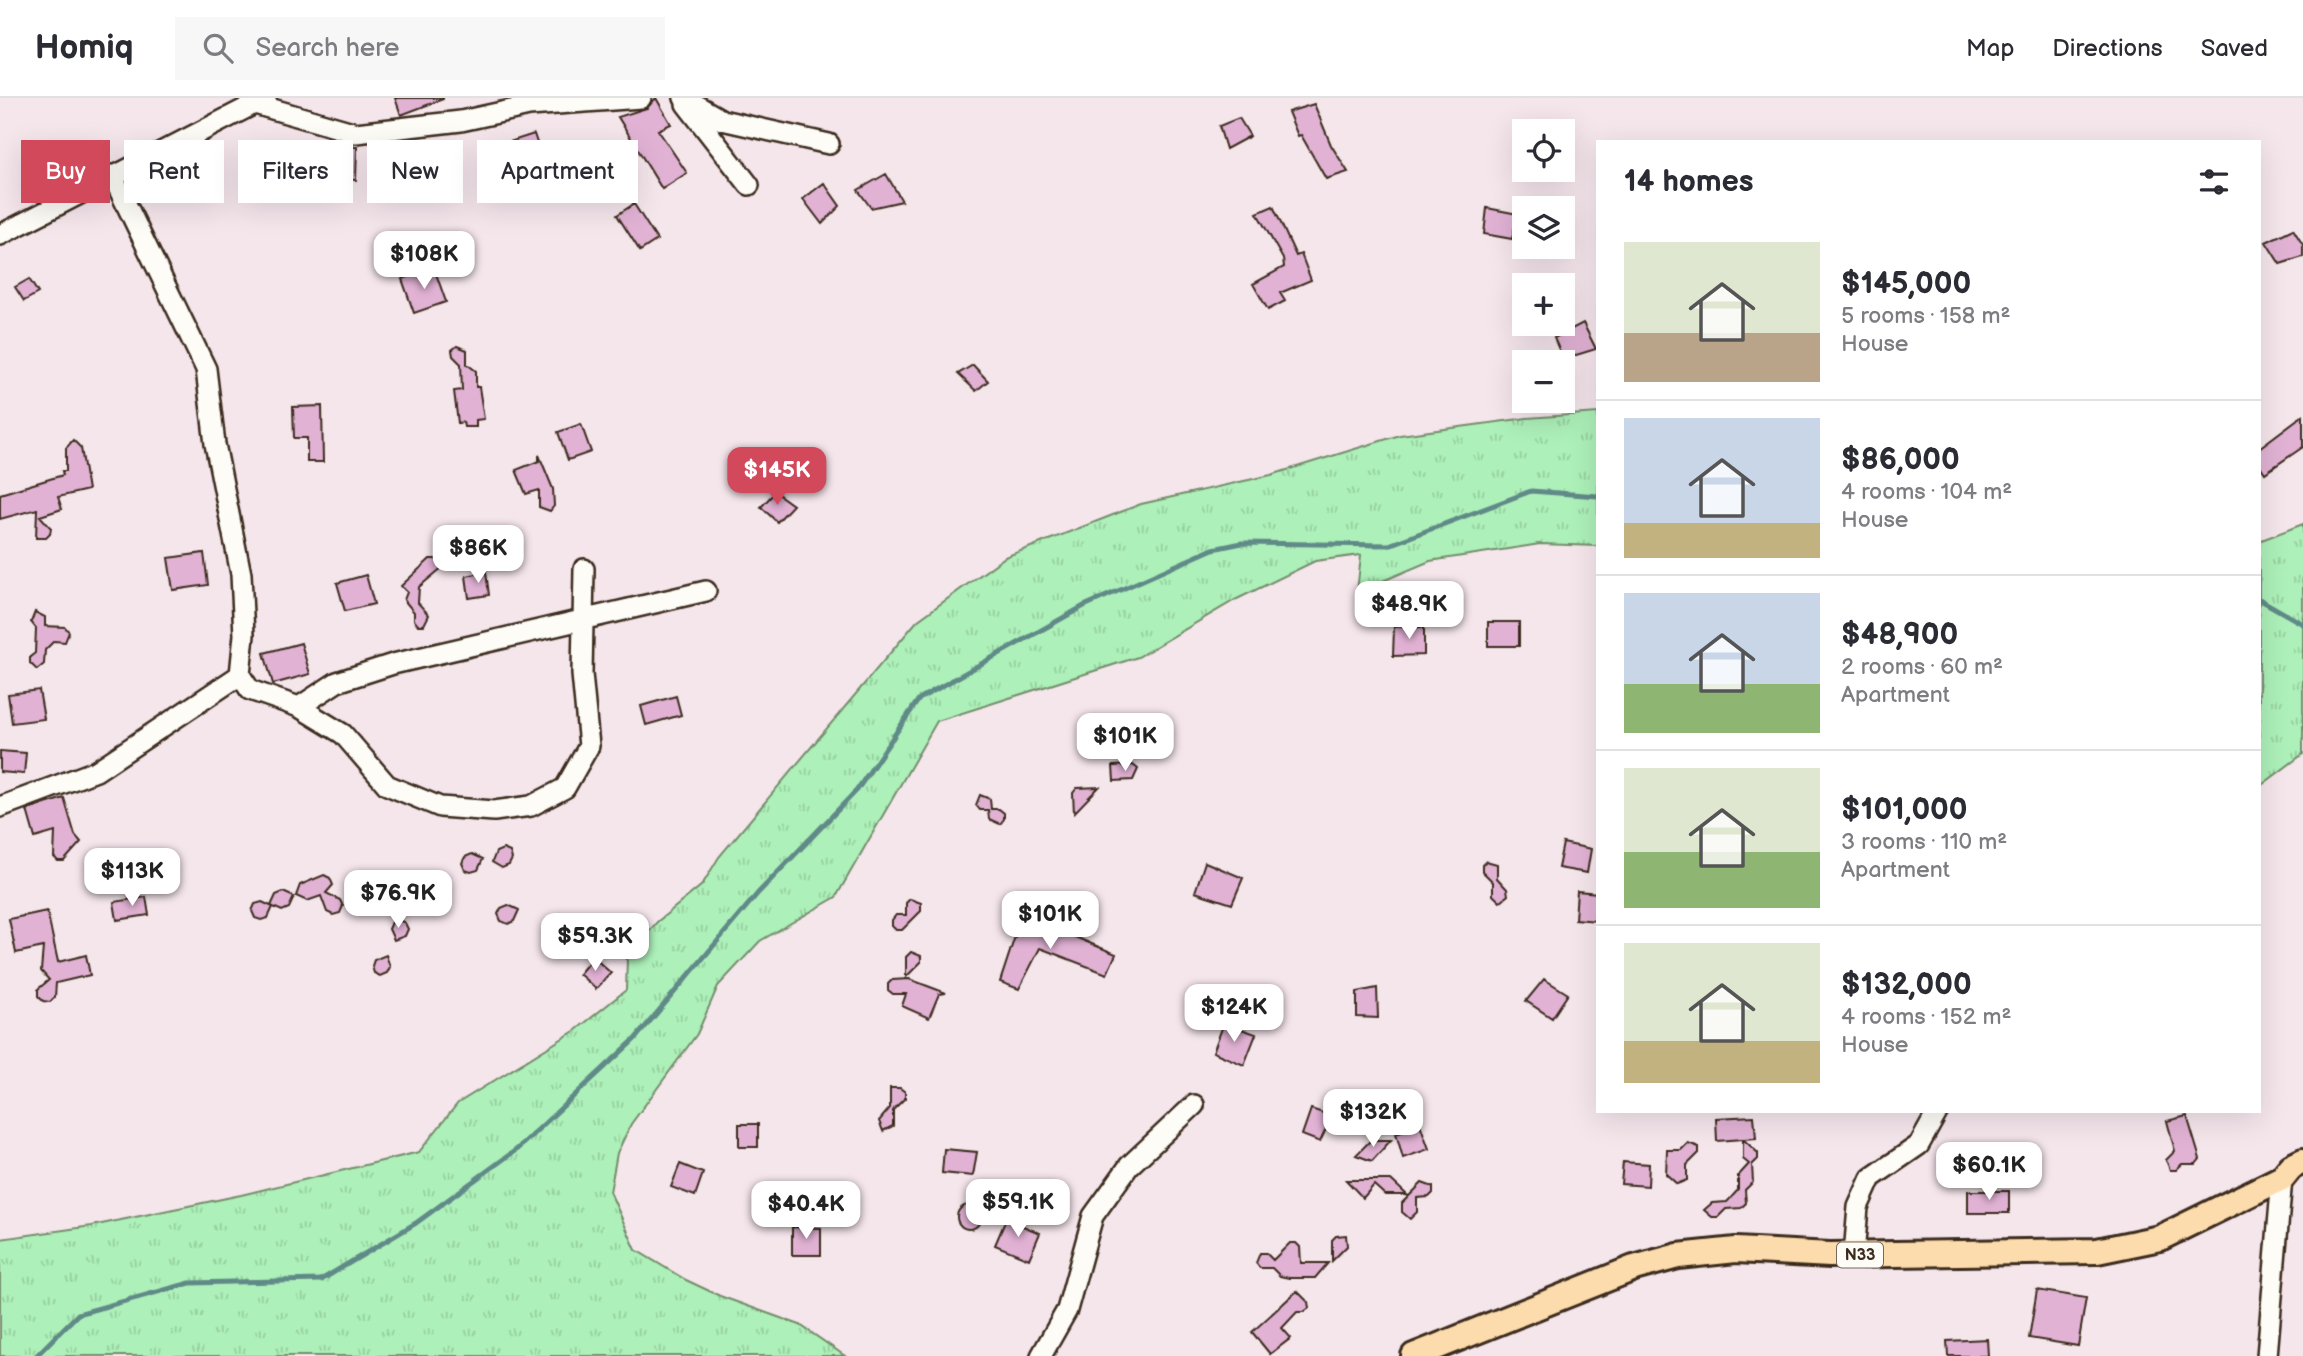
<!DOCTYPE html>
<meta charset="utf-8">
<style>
body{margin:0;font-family:"Balsamiq Sans",sans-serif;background:#f7f7f7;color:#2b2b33;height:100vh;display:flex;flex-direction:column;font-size:26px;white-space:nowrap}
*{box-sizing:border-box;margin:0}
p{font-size:23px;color:#7c7c81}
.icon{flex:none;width:38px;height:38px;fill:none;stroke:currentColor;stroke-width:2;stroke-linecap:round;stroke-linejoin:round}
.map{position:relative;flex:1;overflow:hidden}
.sheet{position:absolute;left:1596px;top:42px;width:665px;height:973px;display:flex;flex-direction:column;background:#fff;border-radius:0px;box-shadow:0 7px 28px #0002}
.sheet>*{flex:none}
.guide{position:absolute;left:21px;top:42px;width:665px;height:63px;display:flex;gap:14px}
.buttons{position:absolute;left:1512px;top:21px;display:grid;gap:14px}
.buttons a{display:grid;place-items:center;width:63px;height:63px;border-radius:0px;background:#fff;box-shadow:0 7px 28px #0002;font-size:35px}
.price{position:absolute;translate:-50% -60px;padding:0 16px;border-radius:14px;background:#fff;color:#222;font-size:23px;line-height:46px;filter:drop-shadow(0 2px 4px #0008)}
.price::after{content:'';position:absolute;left:50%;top:42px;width:21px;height:16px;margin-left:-10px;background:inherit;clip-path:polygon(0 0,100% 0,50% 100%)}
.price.selected{background:#d1495b;color:#fff}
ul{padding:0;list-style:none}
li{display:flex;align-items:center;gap:21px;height:175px;padding:0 28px}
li+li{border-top:2px solid #e1e1e2}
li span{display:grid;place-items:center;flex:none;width:196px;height:140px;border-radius:0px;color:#555}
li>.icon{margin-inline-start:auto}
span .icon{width:84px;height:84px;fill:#fffc;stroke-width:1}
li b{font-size:30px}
h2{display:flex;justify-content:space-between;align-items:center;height:84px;padding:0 28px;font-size:30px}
.tag{padding:0 24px;border-radius:0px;background:#fff;box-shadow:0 7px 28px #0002;font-size:24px;line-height:63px}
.tag.selected{background:#d1495b;color:#fff}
header{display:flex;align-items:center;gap:42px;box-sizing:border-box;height:98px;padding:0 35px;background:#fff;border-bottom:2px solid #e1e1e2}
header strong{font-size:33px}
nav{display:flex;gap:38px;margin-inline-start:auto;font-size:24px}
.search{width:490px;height:63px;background:#f7f7f7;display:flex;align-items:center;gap:18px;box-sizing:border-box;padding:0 24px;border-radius:0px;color:#7c7c81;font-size:26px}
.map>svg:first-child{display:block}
</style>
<header>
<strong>Homiq</strong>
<div class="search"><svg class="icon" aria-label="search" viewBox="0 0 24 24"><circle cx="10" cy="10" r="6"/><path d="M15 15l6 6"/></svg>Search here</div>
<nav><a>Map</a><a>Directions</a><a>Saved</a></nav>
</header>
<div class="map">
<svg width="2303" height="1258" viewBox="0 0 2303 1258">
<defs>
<pattern id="grass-tufts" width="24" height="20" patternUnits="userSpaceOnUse" patternTransform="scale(1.75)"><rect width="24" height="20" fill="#adf0b9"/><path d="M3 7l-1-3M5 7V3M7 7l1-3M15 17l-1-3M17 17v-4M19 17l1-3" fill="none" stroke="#96ce9f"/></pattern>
</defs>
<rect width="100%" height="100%" fill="#f5e6ec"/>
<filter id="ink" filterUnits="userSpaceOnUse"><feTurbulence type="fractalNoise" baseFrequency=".0143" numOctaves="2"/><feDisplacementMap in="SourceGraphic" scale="14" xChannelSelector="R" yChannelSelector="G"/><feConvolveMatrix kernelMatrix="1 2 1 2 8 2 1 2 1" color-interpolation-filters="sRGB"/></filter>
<g filter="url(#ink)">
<!-- grass -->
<path fill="url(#grass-tufts)" stroke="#748d6c" stroke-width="2" d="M 1598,315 L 1598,448 L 1540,446 L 1430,463 L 1357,494 L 1361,457 L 1315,463 L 1235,502 L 1138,559 L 937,623 L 836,799 L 760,843 L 718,888 L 697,936 L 631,1026 L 617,1055 L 610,1094 L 636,1152 L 686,1182 L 720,1198 L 800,1227 L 845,1258 L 0,1258 L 0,1141 L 92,1128 L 241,1097 L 419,1054 L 458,1005 L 576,932 L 626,892 L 627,860 L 657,824 L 702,787 L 719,759 L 917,523 L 1005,459 L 1141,406 L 1271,377 L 1400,337 L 1527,320 Z
M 2303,426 L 2303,656 L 2259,689 L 2259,443 Z"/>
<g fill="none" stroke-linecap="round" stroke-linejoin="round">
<!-- stream -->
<path stroke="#608a88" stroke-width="5" d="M 2259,501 L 2303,526
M 36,1258 L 78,1216 L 190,1185 L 321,1182 L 416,1125 L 516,1052 L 635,941 L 758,795 L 857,692 L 919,601 L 1084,508 L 1213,451 L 1242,445 L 1389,447 L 1531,393 L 1598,398"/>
</g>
<!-- building -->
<path fill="#e1b2d4" stroke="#3b2a1e" stroke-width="2" d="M 395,0 L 443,0 L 443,1 L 401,17 Z
M 656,0 L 671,26 L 658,32 L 687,75 L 662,91 L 618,19 L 647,10 Z
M 1314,6 L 1331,47 L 1348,74 L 1326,81 L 1301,37 L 1298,38 L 1288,14 Z
M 1239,20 L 1250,38 L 1226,51 L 1219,28 Z
M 534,36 L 542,60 L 505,73 L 497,48 Z
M 334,48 L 357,49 L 356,82 L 333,81 Z
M 886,76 L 902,103 L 871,110 L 858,92 Z
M 824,85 L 840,108 L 822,126 L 803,101 Z
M 634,106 L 657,142 L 640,153 L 617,117 Z
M 1273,108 L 1296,158 L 1301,156 L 1311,182 L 1280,195 L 1285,203 L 1268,212 L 1253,186 L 1284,169 L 1283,161 L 1257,115 Z
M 1487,110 L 1518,116 L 1512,141 L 1484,136 Z
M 2293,131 L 2303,147 L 2303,159 L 2280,166 L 2266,144 Z
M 434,170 L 446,204 L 414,215 L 402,181 Z
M 29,181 L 38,195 L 24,203 L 15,189 Z
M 1583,225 L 1596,251 L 1563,261 L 1554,240 Z
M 457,248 L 467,252 L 467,266 L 476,273 L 476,289 L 479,289 L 484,321 L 476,322 L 476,329 L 464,329 L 463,324 L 458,325 L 454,293 L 462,292 L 461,266 L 453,258 L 452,252 Z
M 973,267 L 988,283 L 976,293 L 958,276 Z
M 322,308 L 323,364 L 307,364 L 307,340 L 294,340 L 293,309 Z
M 2303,317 L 2303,349 L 2265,375 L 2259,366 L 2259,350 Z
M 581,326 L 591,354 L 568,362 L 558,334 Z
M 73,342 L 81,350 L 88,392 L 58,399 L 62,411 L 40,418 L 51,430 L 50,436 L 46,440 L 36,440 L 37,411 L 0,421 L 0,396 L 63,377 L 62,373 L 66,373 L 66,350 Z
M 539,357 L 553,391 L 554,408 L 550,413 L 539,409 L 539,392 L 526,396 L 516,372 L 539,363 Z
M 775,394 L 793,407 L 777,424 L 761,409 Z
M 204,455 L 208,487 L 173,492 L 168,460 Z
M 430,461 L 436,461 L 443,469 L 419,489 L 418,505 L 429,517 L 424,527 L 418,527 L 414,522 L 414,514 L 404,502 L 407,494 L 401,488 Z
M 486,474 L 489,497 L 469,500 L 466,478 Z
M 366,477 L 374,506 L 345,513 L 337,485 Z
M 35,514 L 45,519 L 45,528 L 65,529 L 69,534 L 65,544 L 54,543 L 45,552 L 44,566 L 37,572 L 30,565 L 30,559 L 35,555 L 36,530 L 31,524 Z
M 1488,524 L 1519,524 L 1519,548 L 1488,548 Z
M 1394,529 L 1424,529 L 1424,557 L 1393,558 Z
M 301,545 L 310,576 L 273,586 L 264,555 Z
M 39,592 L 44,621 L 12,625 L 8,596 Z
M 676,598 L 681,617 L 646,627 L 641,608 Z
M 0,653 L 26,655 L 24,676 L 0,674 Z
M 1133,667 L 1138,671 L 1133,682 L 1114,683 L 1113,668 Z
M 1099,689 L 1074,715 L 1073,695 L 1077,690 Z
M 980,697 L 990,701 L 991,711 L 999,711 L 1004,715 L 1004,721 L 1000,726 L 989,721 L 988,712 L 980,712 L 976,707 Z
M 64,700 L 75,737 L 81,744 L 64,763 L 58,763 L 54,759 L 55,734 L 35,740 L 27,712 Z
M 1563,745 L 1591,751 L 1587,775 L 1558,770 Z
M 503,751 L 510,754 L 512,761 L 509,767 L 502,770 L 492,764 L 496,754 Z
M 472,756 L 483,761 L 478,772 L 471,774 L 465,772 L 462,765 L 465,759 Z
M 1486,763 L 1497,766 L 1497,780 L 1507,791 L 1508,797 L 1500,804 L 1493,797 L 1493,784 L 1482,773 L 1482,767 Z
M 1205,764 L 1243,780 L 1232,806 L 1195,794 Z
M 324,777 L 330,780 L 333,787 L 326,795 L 340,802 L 343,808 L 340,815 L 333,817 L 327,814 L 321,798 L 307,803 L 296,798 L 300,787 Z
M 1577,793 L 1598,795 L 1597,823 L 1575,821 Z
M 283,794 L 294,799 L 289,810 L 282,813 L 271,808 L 276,797 Z
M 146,799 L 149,817 L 117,822 L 114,804 Z
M 910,801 L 921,805 L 921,813 L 902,832 L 896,832 L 892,828 L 892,822 L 896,817 L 906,817 L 906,805 Z
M 262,804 L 273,809 L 268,820 L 261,822 L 255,820 L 252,813 L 255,806 Z
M 508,807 L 519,812 L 514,823 L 508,826 L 501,823 L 498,816 L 501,810 Z
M 47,813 L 58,864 L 86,857 L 90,877 L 56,885 L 55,899 L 50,904 L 43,903 L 38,898 L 38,891 L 49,882 L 41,873 L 43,849 L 16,855 L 9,821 Z
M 595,815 L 601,818 L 607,833 L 620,827 L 627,830 L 629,837 L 626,844 L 620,846 L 588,831 L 585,824 L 588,817 Z
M 1022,817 L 1116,856 L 1107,876 L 1040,850 L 1019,891 L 1000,884 Z
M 399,822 L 405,825 L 408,831 L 405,838 L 394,842 L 389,831 L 392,824 Z
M 911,854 L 921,858 L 921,864 L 906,879 L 906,859 Z
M 386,857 L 390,869 L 387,875 L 380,878 L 374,875 L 372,868 L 374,862 Z
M 593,859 L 611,875 L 596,891 L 579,876 Z
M 909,881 L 946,895 L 939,896 L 929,920 L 902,908 L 906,896 L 893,896 L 888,892 L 888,886 L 892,882 Z
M 1544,881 L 1568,896 L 1552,920 L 1526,903 Z
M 1377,890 L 1378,920 L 1357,919 L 1357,894 Z
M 1224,925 L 1256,936 L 1244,967 L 1213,954 Z
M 890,990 L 900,990 L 905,994 L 905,1000 L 893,1012 L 893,1028 L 883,1033 L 879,1023 L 890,1010 Z
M 1311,1011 L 1332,1018 L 1320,1044 L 1302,1037 Z
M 1754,1018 L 1756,1040 L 1743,1041 L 1758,1055 L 1758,1061 L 1752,1067 L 1753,1084 L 1745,1092 L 1746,1105 L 1741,1110 L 1726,1111 L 1718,1119 L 1712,1119 L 1704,1112 L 1712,1105 L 1727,1104 L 1738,1092 L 1738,1078 L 1749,1066 L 1743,1061 L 1743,1041 L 1717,1043 L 1716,1020 Z
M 2187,1018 L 2200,1061 L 2196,1066 L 2182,1066 L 2176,1072 L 2170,1072 L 2166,1062 L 2175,1053 L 2167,1023 Z
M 739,1026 L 758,1026 L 758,1049 L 739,1049 Z
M 1420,1026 L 1429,1051 L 1403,1060 L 1396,1035 Z
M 1371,1042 L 1391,1042 L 1372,1063 L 1356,1057 Z
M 1688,1045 L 1699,1049 L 1699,1055 L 1687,1067 L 1687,1082 L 1677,1086 L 1666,1076 L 1667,1052 L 1681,1052 Z
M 944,1051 L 977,1054 L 973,1078 L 942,1075 Z
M 1623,1064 L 1649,1066 L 1648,1088 L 1621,1086 Z
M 680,1066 L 703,1075 L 695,1098 L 671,1089 Z
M 1346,1082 L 1391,1082 L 1407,1097 L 1385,1097 L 1374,1087 L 1363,1100 Z
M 1422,1085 L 1433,1089 L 1433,1095 L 1429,1099 L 1417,1100 L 1417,1114 L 1410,1121 L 1402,1114 L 1402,1105 Z
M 1968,1093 L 2009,1093 L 2009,1115 L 1968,1115 Z
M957 1119a12 12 0 1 1 24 0a12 12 0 1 1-24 0Z
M 1006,1121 L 1040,1135 L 1029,1161 L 995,1147 Z
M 792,1129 L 821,1130 L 821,1157 L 792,1157 Z
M 1346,1137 L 1347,1148 L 1332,1163 L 1332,1142 L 1336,1138 Z
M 1290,1145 L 1296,1145 L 1300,1149 L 1301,1165 L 1328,1165 L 1315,1180 L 1289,1180 L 1280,1178 L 1272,1170 L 1260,1170 L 1256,1165 L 1260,1155 L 1266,1155 L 1273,1162 Z
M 2037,1192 L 2086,1200 L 2078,1248 L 2029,1240 Z
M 1297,1193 L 1308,1204 L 1309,1210 L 1304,1214 L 1297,1214 L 1282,1230 L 1291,1240 L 1270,1256 L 1252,1234 Z
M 1987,1241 L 1988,1258 L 1948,1258 L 1947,1243 Z"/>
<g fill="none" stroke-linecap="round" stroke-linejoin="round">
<defs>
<path id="minor" d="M 684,0 L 722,22 L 829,46
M 255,6 L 356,35 L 461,23 L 529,8 L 641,0
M 686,6 L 749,87
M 112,77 L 206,271 L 215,346 L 241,476 L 244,537 L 240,577 L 250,592 L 299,609 L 343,636 L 387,687 L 440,709 L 494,713 L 531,708 L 565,690 L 589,648 L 582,576 L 584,471
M 0,137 L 266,0
M 299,609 L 337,584 L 393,566 L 706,493
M 0,709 L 96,673 L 240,577
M 1854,1157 L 1858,1109 L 1871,1080 L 1919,1047 L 1938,1013
M 1041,1258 L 1067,1212 L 1093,1118 L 1129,1068 L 1194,1007
M 2267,1258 L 2282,1080"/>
<path id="major" d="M 1414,1258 L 1634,1170 L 1678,1158 L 1736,1152 L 1830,1157 L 2097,1153 L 2160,1140 L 2282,1080 L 2291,1069 L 2303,1063"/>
</defs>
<!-- minor casing -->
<use href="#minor" stroke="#3b2a1e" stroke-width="24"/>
<!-- major casing -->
<use href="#major" stroke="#3b2a1e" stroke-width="30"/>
<!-- minor -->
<use href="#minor" stroke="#fdfcf7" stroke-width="19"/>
<!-- major -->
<use href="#major" stroke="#fcdcac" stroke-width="24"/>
</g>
</g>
<g text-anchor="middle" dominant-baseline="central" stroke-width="5" stroke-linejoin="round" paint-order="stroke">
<!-- shield labels -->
<rect fill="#fdfcf7" stroke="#75695f" stroke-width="2" x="1837" y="1144.5" width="46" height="25" rx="5"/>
<g font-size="16" font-weight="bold" fill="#3b2a1e">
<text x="1860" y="1157">N33</text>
</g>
</g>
</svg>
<div class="buttons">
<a><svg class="icon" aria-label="locate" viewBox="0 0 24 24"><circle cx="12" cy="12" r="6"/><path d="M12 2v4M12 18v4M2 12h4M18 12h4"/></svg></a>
<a><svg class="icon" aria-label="layers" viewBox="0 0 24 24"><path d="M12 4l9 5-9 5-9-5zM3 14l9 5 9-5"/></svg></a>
<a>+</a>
<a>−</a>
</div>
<b class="price" style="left:424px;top:193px">$108K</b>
<b class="price selected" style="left:777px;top:409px">$145K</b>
<b class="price" style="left:478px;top:487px">$86K</b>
<b class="price" style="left:1409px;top:543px">$48.9K</b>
<b class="price" style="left:1125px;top:675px">$101K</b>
<b class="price" style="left:132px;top:810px">$113K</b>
<b class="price" style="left:398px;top:832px">$76.9K</b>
<b class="price" style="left:1050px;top:853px">$101K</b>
<b class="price" style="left:595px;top:875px">$59.3K</b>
<b class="price" style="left:1234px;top:946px">$124K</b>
<b class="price" style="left:1373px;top:1051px">$132K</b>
<b class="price" style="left:1989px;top:1104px">$60.1K</b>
<b class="price" style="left:1018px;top:1141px">$59.1K</b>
<b class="price" style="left:806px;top:1143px">$40.4K</b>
<div class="guide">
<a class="tag selected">Buy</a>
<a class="tag">Rent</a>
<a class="tag">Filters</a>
<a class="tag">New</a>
<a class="tag">Apartment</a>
</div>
<section class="sheet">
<h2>14 homes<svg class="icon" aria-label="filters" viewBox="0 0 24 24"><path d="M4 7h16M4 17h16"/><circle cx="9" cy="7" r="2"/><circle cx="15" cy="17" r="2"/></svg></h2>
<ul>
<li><span style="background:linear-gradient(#dfe7d0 65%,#b9a48a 0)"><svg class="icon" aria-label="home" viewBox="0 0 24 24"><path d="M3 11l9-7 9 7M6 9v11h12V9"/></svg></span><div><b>$145,000</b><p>5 rooms · 158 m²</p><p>House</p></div></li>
<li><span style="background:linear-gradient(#c9d6e8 75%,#c2b280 0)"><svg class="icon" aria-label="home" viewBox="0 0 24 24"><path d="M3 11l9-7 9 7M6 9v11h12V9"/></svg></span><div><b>$86,000</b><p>4 rooms · 104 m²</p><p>House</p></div></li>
<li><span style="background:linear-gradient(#c9d6e8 65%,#8fb573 0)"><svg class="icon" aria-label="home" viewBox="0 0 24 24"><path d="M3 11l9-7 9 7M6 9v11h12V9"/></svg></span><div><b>$48,900</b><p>2 rooms · 60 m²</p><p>Apartment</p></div></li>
<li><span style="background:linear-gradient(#dfe7d0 60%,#8fb573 0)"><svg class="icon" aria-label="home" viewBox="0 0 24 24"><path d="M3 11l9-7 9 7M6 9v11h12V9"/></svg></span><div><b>$101,000</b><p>3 rooms · 110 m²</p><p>Apartment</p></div></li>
<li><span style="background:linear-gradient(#dfe7d0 70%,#c2b280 0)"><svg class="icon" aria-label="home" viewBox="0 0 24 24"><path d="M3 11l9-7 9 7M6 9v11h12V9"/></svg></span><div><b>$132,000</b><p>4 rooms · 152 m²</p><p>House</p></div></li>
</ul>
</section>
</div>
